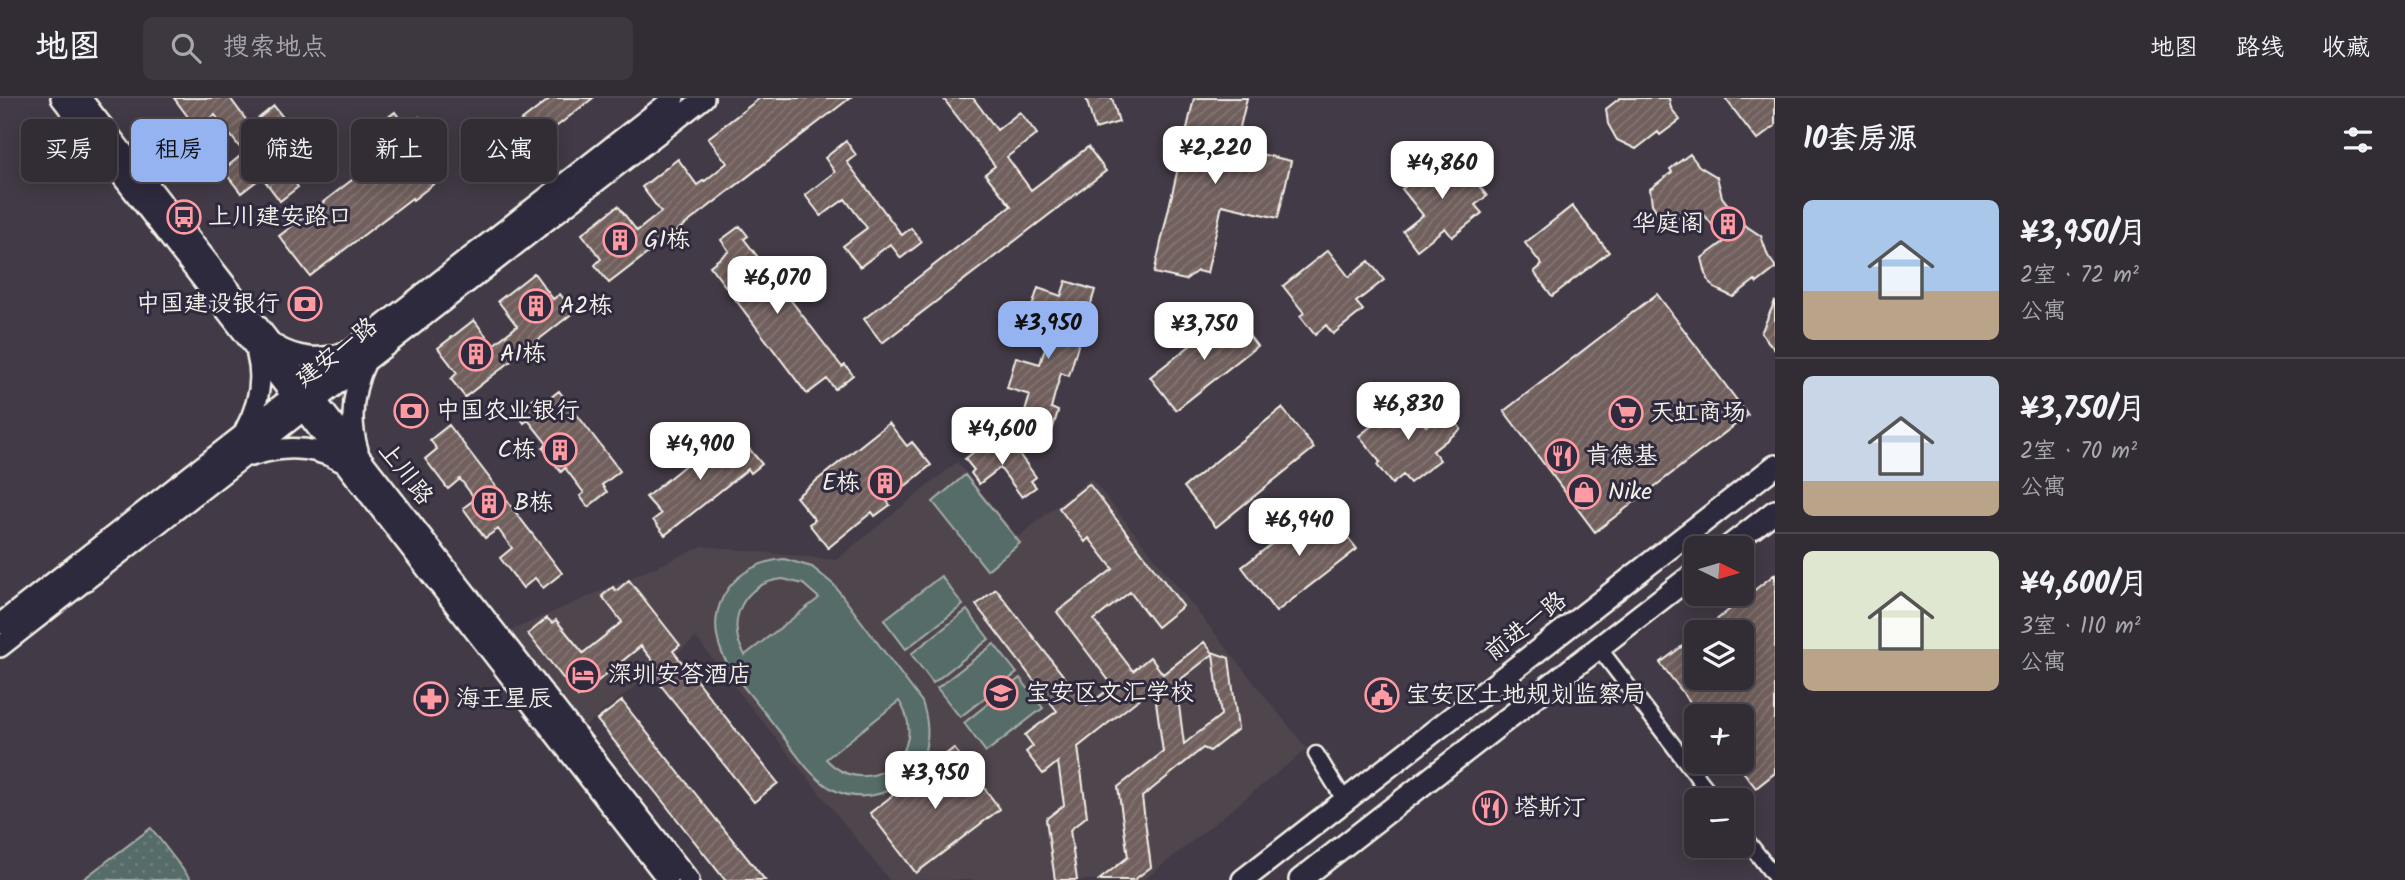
<!DOCTYPE html>
<html lang="zh">
<meta charset="utf-8">
<style>
body{margin:0;font-family:Kalam,"LXGW WenKai TC",sans-serif;background:#3d3840;color:#f1f3f6;height:100vh;display:flex;flex-direction:column;font-size:26px;white-space:nowrap}
*{box-sizing:border-box;margin:0}
p{font-size:23px;color:#a8a7ac}
.icon{flex:none;width:38px;height:38px;fill:none;stroke:currentColor;stroke-width:2;stroke-linecap:round;stroke-linejoin:round}
.map{position:relative;flex:1;overflow:hidden}
.panel{display:flex;flex-direction:column;background:#322c34;width:630px}
.panel>*{flex:none}
.hud{position:absolute;left:21px;top:21px;width:665px;height:63px;display:flex;gap:14px}
.needle{width:46px;rotate:95deg}
.fabs{position:absolute;left:1684px;top:438px;display:grid;gap:14px}
.fabs a{display:grid;place-items:center;width:70px;height:70px;border-radius:10px;background:#322c34;box-shadow:0 4px 18px #0003,0 0 0 2px #4d484f;font-size:35px}
.price{position:absolute;translate:-50% -60px;padding:0 16px;border-radius:14px;background:#fff;color:#222;font-size:23px;line-height:46px;filter:drop-shadow(0 2px 4px #0008)}
.price::after{content:'';position:absolute;left:50%;top:42px;width:21px;height:16px;margin-left:-10px;background:inherit;clip-path:polygon(0 0,100% 0,50% 100%)}
.price.active{background:#95b2f1;color:#111}
ul{padding:0;list-style:none}
li{display:flex;align-items:center;gap:21px;height:175px;padding:0 28px}
li+li{border-top:2px solid #4d484f}
li span{display:grid;place-items:center;flex:none;width:196px;height:140px;border-radius:10px;color:#555}
li>.icon{margin-inline-start:auto}
span .icon{width:84px;height:84px;fill:#fffc;stroke-width:1}
li b{font-size:30px}
h2{display:flex;justify-content:space-between;align-items:center;height:84px;padding:0 28px;font-size:30px}
.chip{padding:0 24px;border-radius:10px;background:#322c34;box-shadow:0 4px 18px #0003,0 0 0 2px #4d484f;font-size:24px;line-height:63px}
.chip.active{background:#95b2f1;color:#111}
header{display:flex;align-items:center;gap:42px;box-sizing:border-box;height:98px;padding:0 35px;background:#322c34;border-bottom:2px solid #4d484f}
header strong{font-size:33px}
nav{display:flex;gap:38px;margin-inline-start:auto;font-size:24px}
.search{width:490px;height:63px;background:#3d3840;display:flex;align-items:center;gap:18px;box-sizing:border-box;padding:0 24px;border-radius:10px;color:#a8a7ac;font-size:26px}
main{display:flex;flex:1;min-height:0}
.map>svg:first-child{display:block}
</style>
<header>
<strong>地图</strong>
<div class="search"><svg class="icon" aria-label="search" viewBox="0 0 24 24"><circle cx="10" cy="10" r="6"/><path d="M15 15l6 6"/></svg>搜索地点</div>
<nav><a>地图</a><a>路线</a><a>收藏</a></nav>
</header>
<main>
<div class="map">
<svg width="1775" height="782" viewBox="0 0 1775 782">
<defs>
<pattern id="grass-dots" width="8" height="8" patternUnits="userSpaceOnUse" patternTransform="scale(1.75)"><rect width="8" height="8" fill="#566c67"/><path d="M2 2h.1M6 6h.1" fill="none" stroke="#6f817d" stroke-width="1.8" stroke-linecap="round"/></pattern>
<pattern id="building-hatch" width="6" height="6" patternUnits="userSpaceOnUse" patternTransform="scale(1.75)"><rect width="6" height="6" fill="#6f5e5c"/><path d="M-1 1l2-2M0 6l6-6M5 7l2-2" fill="none" stroke="#847673"/></pattern>
</defs>
<rect width="100%" height="100%" fill="#423a46"/>
<filter id="ink" filterUnits="userSpaceOnUse"><feTurbulence type="fractalNoise" baseFrequency=".0143" numOctaves="2"/><feDisplacementMap in="SourceGraphic" scale="14" xChannelSelector="R" yChannelSelector="G"/><feConvolveMatrix kernelMatrix="1 2 1 2 8 2 1 2 1" color-interpolation-filters="sRGB"/></filter>
<g filter="url(#ink)">
<!-- built -->
<path fill="#50454d" d="M 957,364 L 1018,439 L 1091,380 L 1307,651 L 1144,782 L 889,782 L 696,540 L 585,628 L 510,533 L 703,448 L 836,462 Z"/>
<!-- grass -->
<path fill="url(#grass-dots)" stroke="#a5aea8" stroke-width="2" d="M 151,730 L 191,782 L 82,782 Z"/>
<!-- garden -->
<path fill="#566c67" stroke="#a5aea8" stroke-width="2" fill-rule="evenodd" d="M 965,377 L 1020,445 L 987,472 L 933,404 Z
M 784,461 L 812,469 L 834,487 L 922,604 C 931,629 930,658 910,678 C 889,698 858,705 832,691 C 808,678 792,649 775,628 C 759,606 732,579 722,555 C 702,507 736,465 784,461 ZM 783,481 L 803,486 L 819,500 L 745,557 C 724,523 744,484 783,481 ZM 899,603 C 933,654 868,706 826,661 Z
M 941,478 L 963,507 L 906,551 L 884,522 Z
M 967,512 L 989,541 L 933,585 L 911,556 Z
M 994,546 L 1017,575 L 960,619 L 937,590 Z
M 1020,580 L 1043,610 L 986,654 L 964,625 Z"/>
<!-- building -->
<path fill="url(#building-hatch)" stroke="#f4f1e8" stroke-width="2" fill-rule="evenodd" d="M 174,0 L 230,0 L 250,27 L 274,8 L 307,50 L 282,68 L 298,89 L 280,103 L 262,79 L 241,95 L 223,72 L 244,55 L 215,17 L 197,31 Z
M 551,0 L 593,0 L 511,64 L 495,43 Z
M 760,0 L 850,0 L 609,185 L 595,167 L 601,161 L 582,136 L 618,108 L 637,133 L 661,114 L 642,89 L 678,61 L 697,87 L 704,82 L 705,83 L 727,65 L 708,40 Z
M 943,0 L 973,0 L 997,32 L 1020,14 L 1037,36 L 1007,59 L 1031,92 L 1088,49 L 1106,73 L 882,245 L 864,221 L 1011,108 L 985,76 L 995,68 Z
M 1086,0 L 1112,0 L 1119,24 L 1095,31 Z
M 1194,0 L 1247,0 L 1235,50 L 1291,63 L 1278,120 L 1222,107 L 1207,175 L 1197,173 L 1185,182 L 1154,175 Z
M 1620,0 L 1669,0 L 1671,10 L 1680,22 L 1660,37 L 1658,34 L 1636,51 L 1617,42 L 1608,26 L 1606,11 Z
M 1725,0 L 1775,0 L 1775,28 L 1757,42 Z
M 395,14 L 406,29 L 419,19 L 447,56 L 435,65 L 445,77 L 413,102 L 412,100 L 310,178 L 279,138 L 374,65 L 357,43 Z
M 846,43 L 856,57 L 847,64 L 902,137 L 911,130 L 922,144 L 901,160 L 890,146 L 860,169 L 843,148 L 867,130 L 845,101 L 821,118 L 805,97 L 835,74 L 825,60 Z
M 1448,55 L 1469,81 L 1472,79 L 1487,98 L 1475,107 L 1482,115 L 1452,139 L 1445,130 L 1417,152 L 1403,133 L 1423,117 L 1402,91 Z
M 1690,56 L 1699,68 L 1717,79 L 1722,99 L 1743,126 L 1761,138 L 1768,158 L 1775,168 L 1775,171 L 1757,185 L 1755,182 L 1733,199 L 1714,190 L 1707,180 L 1702,160 L 1725,143 L 1702,114 L 1681,131 L 1662,122 L 1652,106 L 1650,91 L 1672,74 L 1670,71 Z
M 1572,108 L 1609,154 L 1552,198 L 1534,174 L 1542,167 L 1525,145 Z
M 740,128 L 748,138 L 744,141 L 842,269 L 845,267 L 853,277 L 835,291 L 827,281 L 807,296 L 710,168 L 729,153 L 721,142 Z
M 1328,152 L 1349,179 L 1369,163 L 1384,182 L 1356,204 L 1363,212 L 1333,236 L 1326,227 L 1315,237 L 1300,218 L 1304,215 L 1283,188 Z
M 534,175 L 553,201 L 560,196 L 574,214 L 465,299 L 451,281 L 457,275 L 438,250 L 474,222 L 493,247 L 517,228 L 498,203 Z
M 1066,183 L 1095,192 L 1090,209 L 1082,206 L 1072,242 L 1079,244 L 1069,278 L 1061,275 L 1055,295 L 1051,310 L 1058,313 L 1048,347 L 1040,344 L 1037,354 L 1015,347 L 1030,297 L 1007,290 L 1016,259 L 1040,266 L 1052,228 L 1028,221 L 1038,190 L 1061,198 Z
M 1657,196 L 1748,317 L 1595,434 L 1504,313 Z
M 1775,203 L 1775,252 L 1761,235 Z
M 1232,215 L 1257,248 L 1176,312 L 1150,279 Z
M 559,293 L 620,373 L 602,387 L 607,394 L 588,409 L 580,398 L 584,395 L 565,370 L 561,374 L 543,350 L 547,346 L 528,322 L 524,325 L 516,314 L 535,299 L 541,307 Z
M 1405,301 L 1426,328 L 1446,312 L 1461,331 L 1433,353 L 1440,362 L 1410,385 L 1403,377 L 1392,386 L 1377,367 L 1380,364 L 1359,338 Z
M 1282,310 L 1314,350 L 1216,429 L 1184,389 Z
M 889,325 L 907,348 L 912,344 L 931,367 L 887,403 L 890,407 L 875,418 L 872,414 L 828,450 L 809,426 L 815,422 L 796,399 Z
M 449,327 L 562,475 L 543,490 L 535,480 L 523,490 L 500,460 L 512,450 L 498,431 L 485,440 L 463,410 L 475,401 L 460,381 L 448,391 L 425,361 L 437,351 L 430,342 Z
M 725,335 L 739,353 L 746,347 L 762,366 L 751,375 L 748,371 L 665,437 L 653,422 L 661,416 L 646,399 Z
M 991,341 L 1002,356 L 1013,348 L 1036,379 L 1031,383 L 1036,389 L 1022,399 L 1000,370 L 979,386 L 971,375 L 974,372 L 965,361 Z
M 1089,386 L 1183,508 L 1157,529 L 1130,494 L 1094,522 L 1133,573 L 1150,559 L 1163,576 L 1204,544 L 1212,554 L 1229,560 L 1238,631 L 1210,653 L 1203,650 L 1142,699 L 1151,769 L 1134,782 L 1099,782 L 1128,759 L 1118,689 L 1163,654 L 1154,589 L 1078,649 L 1087,718 L 1070,732 L 1077,782 L 1055,782 L 1046,721 L 1064,707 L 1058,664 L 1043,676 L 1026,654 L 1033,648 L 1025,637 L 1057,613 L 976,507 L 996,491 L 1087,608 L 1113,588 L 1057,514 L 1113,471 L 1089,440 L 1085,444 L 1059,410 ZM 1213,556 L 1221,617 L 1184,646 L 1176,585 Z
M 1322,407 L 1357,451 L 1276,514 L 1242,469 Z
M 1775,476 L 1775,675 L 1756,690 L 1741,671 L 1741,618 L 1701,618 L 1660,565 L 1696,538 L 1696,579 L 1741,579 L 1741,534 L 1701,534 Z
M 629,482 L 680,547 L 673,553 L 778,685 L 754,704 L 655,580 L 662,574 L 641,548 L 578,599 L 528,536 L 547,520 L 552,525 L 556,522 L 583,555 L 622,524 L 602,498 L 613,489 L 616,493 Z
M 622,603 L 690,689 L 765,782 L 725,782 L 657,696 L 597,622 Z
M 954,650 L 1000,711 L 916,775 L 870,715 Z"/>
<g fill="none" stroke-linecap="round" stroke-linejoin="round">
<defs>
<path id="minor" d="M 1599,550 L 1715,702
M 1316,656 L 1345,703
M 1741,735 L 1775,779"/>
<path id="secondary" d="M 61,0 L 668,782
M 81,0 L 689,782
M 276,248 C 296,260 322,263 344,254
M 245,332 C 258,308 264,283 257,257
M 358,352 C 349,322 353,291 366,263
M 251,358 C 281,348 312,347 340,363
M 0,526 L 674,0
M 0,549 L 704,0"/>
<path id="primary" d="M 1727,450 L 1775,413
M 1243,782 L 1775,368
M 1300,782 L 1696,474"/>
</defs>
<!-- minor casing -->
<use href="#minor" stroke="#f4f1e8" stroke-width="19"/>
<!-- secondary casing -->
<use href="#secondary" stroke="#f4f1e8" stroke-width="24"/>
<!-- primary casing -->
<use href="#primary" stroke="#f4f1e8" stroke-width="26"/>
<!-- minor -->
<use href="#minor" stroke="#2f2a3d" stroke-width="14"/>
<!-- secondary -->
<use href="#secondary" stroke="#2f2a3d" stroke-width="19"/>
<!-- primary -->
<use href="#primary" stroke="#2f2a3d" stroke-width="21"/>
</g>
</g>
<!-- icons -->
<defs>
<symbol id="bus-ring" viewBox="-11 -11 22 22"><circle r="9.5" fill="#2f2a3d" stroke="#ff9aa2" stroke-width="1.5"/><path d="M-5-6H5V4H4V6H2V4H-2V6H-4V4H-5ZM-3.5-4V0h7V-4ZM-3.5 1.2v1.5H-2V1.2ZM2 1.2v1.5H3.5V1.2Z" fill="#ff9aa2"/></symbol>
<symbol id="building-ring" viewBox="-11 -11 22 22"><circle r="9.5" fill="#2f2a3d" stroke="#ff9aa2" stroke-width="1.5"/><path d="M-4-6H4V6H1V3H-1V6H-4ZM-2.5-4.3h1.7v1.8h-1.7ZM.8-4.3h1.7v1.8H.8ZM-2.5-1h1.7V.8h-1.7ZM.8-1h1.7V.8H.8Z" fill="#ff9aa2"/></symbol>
<symbol id="bank-ring" viewBox="-11 -11 22 22"><circle r="9.5" fill="#2f2a3d" stroke="#ff9aa2" stroke-width="1.5"/><path d="M-6-4H6V4H-6ZM0-2.3a2.3 2.3 0 1 0 0 4.6a2.3 2.3 0 1 0 0-4.6Z" fill="#ff9aa2"/></symbol>
<symbol id="supermarket-ring" viewBox="-11 -11 22 22"><circle r="9.5" fill="#2f2a3d" stroke="#ff9aa2" stroke-width="1.5"/><path d="M-6-5.5h2.5l.6 2H6L4.5 2H-2.5L-4.4-4H-6ZM-1.5 3.2a1.3 1.3 0 1 0 .1 0ZM3 3.2a1.3 1.3 0 1 0 .1 0Z" fill="#ff9aa2"/></symbol>
<symbol id="restaurant-ring" viewBox="-11 -11 22 22"><circle r="9.5" fill="#2f2a3d" stroke="#ff9aa2" stroke-width="1.5"/><path d="M-5-6h1v4h1v-4h1v4h1v-4h1v5L-1.5 .5V6h-2V.5L-5-1ZM5-6V6H3V1.5H1.5Q1.5-4 5-6Z" fill="#ff9aa2"/></symbol>
<symbol id="shop-ring" viewBox="-11 -11 22 22"><circle r="9.5" fill="#2f2a3d" stroke="#ff9aa2" stroke-width="1.5"/><path d="M-5-2.5h2.3a2.7 3.5 0 0 1 5.4 0H5L5.5 6h-11ZM-1.5-2.5h3a1.5 2.3 0 0 0-3 0Z" fill="#ff9aa2"/></symbol>
<symbol id="hotel-ring" viewBox="-11 -11 22 22"><circle r="9.5" fill="#2f2a3d" stroke="#ff9aa2" stroke-width="1.5"/><path d="M-6-4.5h1.5V1H6V5H4.5V3h-9V5H-6ZM-4 0a1.8 1.8 0 1 1 3.6 0ZM.5 0V-2.5h3Q6-2.5 6 0Z" fill="#ff9aa2"/></symbol>
<symbol id="school-ring" viewBox="-11 -11 22 22"><circle r="9.5" fill="#2f2a3d" stroke="#ff9aa2" stroke-width="1.5"/><path d="M0-5L7-2L0 1L-7-2ZM-4 1L0 2.5L4 1V4Q0 6-4 4Z" fill="#ff9aa2"/></symbol>
<symbol id="civic-ring" viewBox="-11 -11 22 22"><circle r="9.5" fill="#2f2a3d" stroke="#ff9aa2" stroke-width="1.5"/><path d="M-.6-6.5H3V-4.5H.6V-3L4-1V1h2V6H-6V1h2V-1L-.6-3ZM-1.2 2.5V6h2.4V2.5Z" fill="#ff9aa2"/></symbol>
<symbol id="pharmacy-ring" viewBox="-11 -11 22 22"><circle r="9.5" fill="#2f2a3d" stroke="#ff9aa2" stroke-width="1.5"/><path d="M-2-6h4v4h4v4h-4v4h-4v-4h-4v-4h4Z" fill="#ff9aa2"/></symbol>
</defs>
<g fill-rule="evenodd">
<use href="#bus-ring" x="165" y="100" width="38" height="38"/>
<use href="#building-ring" x="1709" y="107" width="38" height="38"/>
<use href="#building-ring" x="601" y="123" width="38" height="38"/>
<use href="#bank-ring" x="286" y="187" width="38" height="38"/>
<use href="#building-ring" x="517" y="189" width="38" height="38"/>
<use href="#building-ring" x="457" y="237" width="38" height="38"/>
<use href="#bank-ring" x="392" y="294" width="38" height="38"/>
<use href="#supermarket-ring" x="1607" y="296" width="38" height="38"/>
<use href="#building-ring" x="541" y="333" width="38" height="38"/>
<use href="#restaurant-ring" x="1543" y="339" width="38" height="38"/>
<use href="#building-ring" x="866" y="366" width="38" height="38"/>
<use href="#shop-ring" x="1565" y="375" width="38" height="38"/>
<use href="#building-ring" x="470" y="386" width="38" height="38"/>
<use href="#hotel-ring" x="564" y="558" width="38" height="38"/>
<use href="#school-ring" x="982" y="576" width="38" height="38"/>
<use href="#civic-ring" x="1363" y="578" width="38" height="38"/>
<use href="#pharmacy-ring" x="412" y="582" width="38" height="38"/>
<use href="#restaurant-ring" x="1471" y="691" width="38" height="38"/>
</g>
<g text-anchor="middle" dominant-baseline="central" stroke-width="6" stroke-linejoin="round" paint-order="stroke">
<!-- poi labels -->
<g font-size="24" fill="#f4f1e8" stroke="#2f2a3d" text-anchor="start">
<text x="208" y="119">上川建安路口</text>
<text x="1704" y="126" text-anchor="end">华庭阁</text>
<text x="644" y="142">G1栋</text>
<text x="280" y="206" text-anchor="end">中国建设银行</text>
<text x="560" y="208">A2栋</text>
<text x="500" y="256">A1栋</text>
<text x="436" y="313">中国农业银行</text>
<text x="1650" y="315">天虹商场</text>
<text x="536" y="352" text-anchor="end">C栋</text>
<text x="1586" y="358">肯德基</text>
<text x="860" y="385" text-anchor="end">E栋</text>
<text x="1608" y="394">Nike</text>
<text x="514" y="405">B栋</text>
<text x="608" y="577">深圳安答酒店</text>
<text x="1026" y="595">宝安区文汇学校</text>
<text x="1406" y="597">宝安区土地规划监察局</text>
<text x="456" y="601">海王星辰</text>
<text x="1514" y="710">塔斯汀</text>
</g>
<!-- street labels -->
<g font-size="24" fill="#f4f1e8" stroke="#2f2a3d">
<text transform="translate(337 255) rotate(-38)">建安一路</text>
<text transform="translate(405 376) rotate(52)">上川路</text>
<text transform="translate(1526 529) rotate(-38)">前进一路</text>
</g>
</g>
</svg>
<div class="fabs">
<a><svg class="needle" viewBox="-14 -14 28 28"><path d="M0-13l5 13h-10z" fill="#e53935"/><path d="M0 13l5-13h-10z" fill="#a8a7ac"/></svg></a>
<a><svg class="icon" aria-label="layers" viewBox="0 0 24 24"><path d="M12 4l9 5-9 5-9-5zM3 14l9 5 9-5"/></svg></a>
<a>+</a>
<a>−</a>
</div>
<b class="price" style="left:1215px;top:88px">¥2,220</b>
<b class="price" style="left:1442px;top:103px">¥4,860</b>
<b class="price" style="left:777px;top:218px">¥6,070</b>
<b class="price active" style="left:1048px;top:263px">¥3,950</b>
<b class="price" style="left:1204px;top:264px">¥3,750</b>
<b class="price" style="left:1408px;top:344px">¥6,830</b>
<b class="price" style="left:1002px;top:369px">¥4,600</b>
<b class="price" style="left:700px;top:384px">¥4,900</b>
<b class="price" style="left:1299px;top:460px">¥6,940</b>
<b class="price" style="left:935px;top:713px">¥3,950</b>
<div class="hud">
<a class="chip">买房</a>
<a class="chip active">租房</a>
<a class="chip">筛选</a>
<a class="chip">新上</a>
<a class="chip">公寓</a>
</div>
</div>
<section class="panel">
<h2>10套房源<svg class="icon" aria-label="filters" viewBox="0 0 24 24"><path d="M4 7h16M4 17h16"/><circle cx="9" cy="7" r="2"/><circle cx="15" cy="17" r="2"/></svg></h2>
<ul>
<li><span style="background:linear-gradient(#a9c7e8 65%,#b9a48a 0)"><svg class="icon" aria-label="home" viewBox="0 0 24 24"><path d="M3 11l9-7 9 7M6 9v11h12V9"/></svg></span><div><b>¥3,950/月</b><p>2室 · 72 m²</p><p>公寓</p></div></li>
<li><span style="background:linear-gradient(#c9d6e8 75%,#b9a48a 0)"><svg class="icon" aria-label="home" viewBox="0 0 24 24"><path d="M3 11l9-7 9 7M6 9v11h12V9"/></svg></span><div><b>¥3,750/月</b><p>2室 · 70 m²</p><p>公寓</p></div></li>
<li><span style="background:linear-gradient(#dfe7d0 70%,#b9a48a 0)"><svg class="icon" aria-label="home" viewBox="0 0 24 24"><path d="M3 11l9-7 9 7M6 9v11h12V9"/></svg></span><div><b>¥4,600/月</b><p>3室 · 110 m²</p><p>公寓</p></div></li>
</ul>
</section>
</main>
